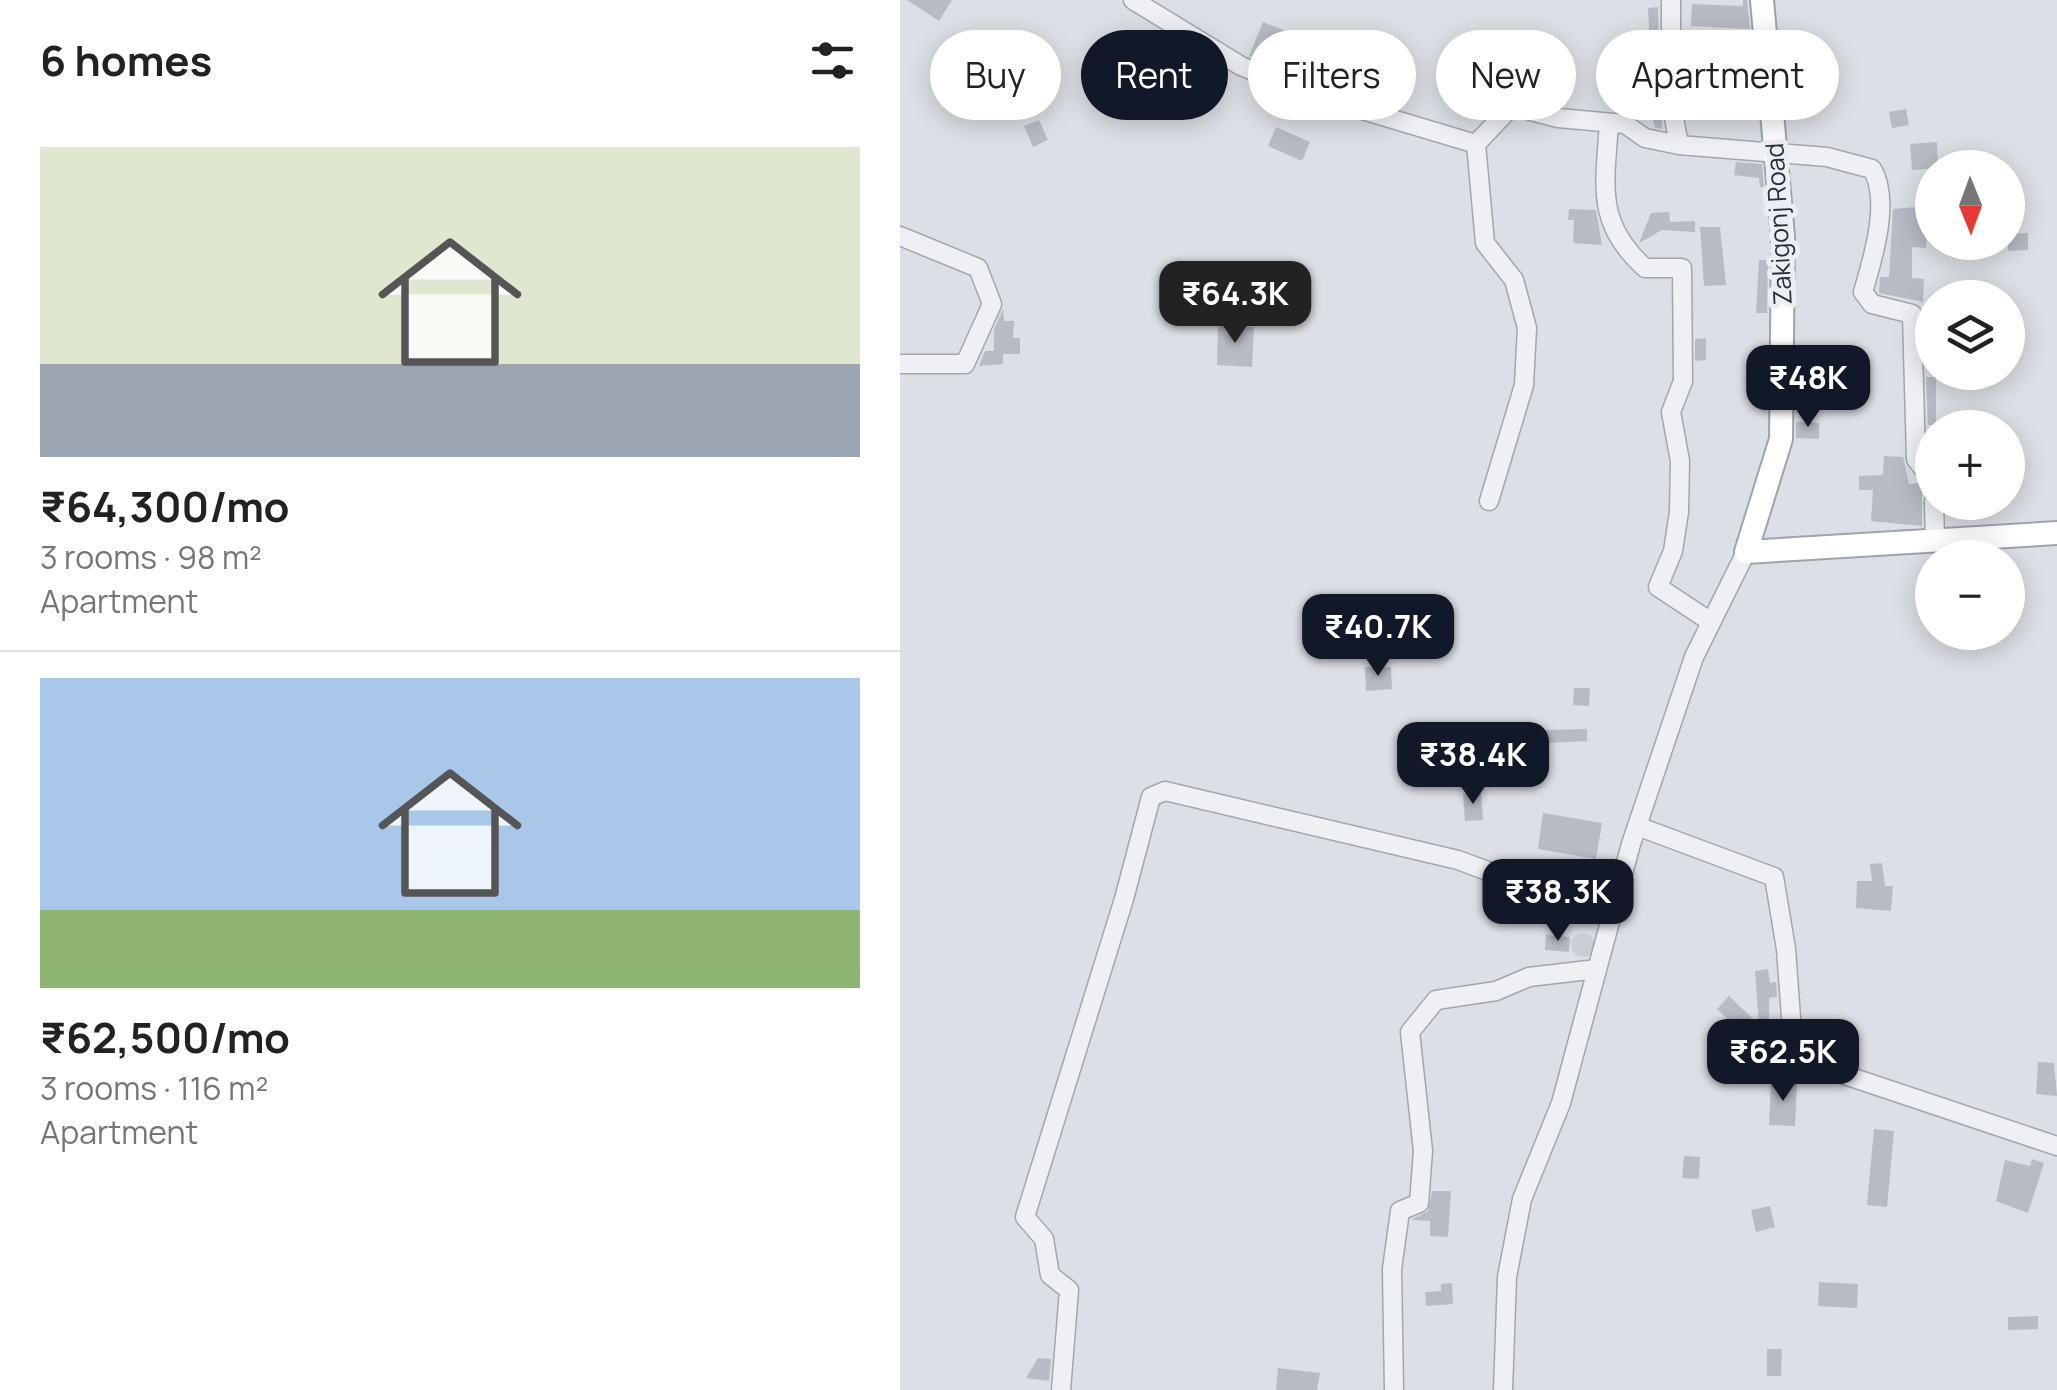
<!DOCTYPE html>
<meta charset="utf-8">
<style>
body{margin:0;font-family:Manrope,sans-serif;background:#f2f2f2;color:#222;height:100vh;display:flex;flex-direction:column;font-size:38px;white-space:nowrap}
*{box-sizing:border-box;margin:0}
p{font-size:32px;color:#767676}
.icon{flex:none;width:55px;height:55px;fill:none;stroke:currentColor;stroke-width:2;stroke-linecap:round;stroke-linejoin:round}
.map{position:relative;flex:1;overflow:hidden}
.details{display:flex;flex-direction:column;background:#fff;width:900px}
.details>*{flex:none}
.hud{position:absolute;left:30px;top:30px;width:950px;height:90px;display:flex;gap:20px}
.needle{width:65px;rotate:179deg}
.controls{position:absolute;left:1015px;top:150px;display:grid;gap:20px}
.controls a{display:grid;place-items:center;width:110px;height:110px;border-radius:50%;background:#fff;box-shadow:0 5px 25px #0003;font-size:50px}
.price{position:absolute;translate:-50% -85px;padding:0 22px;border-radius:20px;background:#111827;color:#fff;font-size:32px;line-height:65px;filter:drop-shadow(0 2px 5px #0008)}
.price::after{content:'';position:absolute;left:50%;top:60px;width:30px;height:22px;margin-left:-15px;background:inherit;clip-path:polygon(0 0,100% 0,50% 100%)}
.price.on{background:#222;color:#fff}
ul{padding:0;list-style:none}
li{display:grid;align-content:center;gap:20px;height:530px;padding:0 40px}
li+li{border-top:2px solid #e0e0e0}
li span{display:grid;place-items:center;height:310px;border-radius:0px;color:#555}
li>.icon{margin-inline-start:auto}
span .icon{width:180px;height:180px;fill:#fffc;stroke-width:1}
li b{font-size:42px}
h2{display:flex;justify-content:space-between;align-items:center;height:120px;padding:0 40px;font-size:42px}
.pill{padding:0 35px;border-radius:45px;background:#fff;box-shadow:0 5px 25px #0003;font-size:35px;line-height:90px}
.pill.on{background:#111827;color:#fff}
main{display:flex;flex:1;min-height:0}
.map>svg:first-child{display:block}
</style>
<main>
<section class="details">
<h2>6 homes<svg class="icon" aria-label="filters" viewBox="0 0 24 24"><path d="M4 7h16M4 17h16"/><circle cx="9" cy="7" r="2"/><circle cx="15" cy="17" r="2"/></svg></h2>
<ul>
<li><span style="background:linear-gradient(#dfe7d0 70%,#9aa5b1 0)"><svg class="icon" aria-label="home" viewBox="0 0 24 24"><path d="M3 11l9-7 9 7M6 9v11h12V9"/></svg></span><div><b>₹64,300/mo</b><p>3 rooms · 98 m²</p><p>Apartment</p></div></li>
<li><span style="background:linear-gradient(#a9c7e8 75%,#8fb573 0)"><svg class="icon" aria-label="home" viewBox="0 0 24 24"><path d="M3 11l9-7 9 7M6 9v11h12V9"/></svg></span><div><b>₹62,500/mo</b><p>3 rooms · 116 m²</p><p>Apartment</p></div></li>
</ul>
</section>
<div class="map">
<svg width="1157" height="1390" viewBox="0 0 1157 1390">
<rect width="100%" height="100%" fill="#dcdfe5"/>
<!-- built -->
<path fill="#cbced5" d="M671 945a12 12 0 1 1 24 0a12 12 0 1 1-24 0Z"/>
<!-- building -->
<path fill="#b7bbc4" d="M 7,0 L 52,0 L 39,21 Z
M 843,0 L 847,0 L 850,29 L 791,26 L 792,4 L 843,6 Z
M 758,7 L 759,53 L 767,73 L 766,85 L 752,85 L 748,8 Z
M 363,22 L 415,43 L 401,77 L 349,56 Z
M 805,65 L 805,81 L 791,82 L 791,66 Z
M 759,105 L 762,113 L 762,129 L 755,127 L 749,108 Z
M 1006,109 L 1009,125 L 992,128 L 989,112 Z
M 139,120 L 148,140 L 133,147 L 124,126 Z
M 376,127 L 410,142 L 402,161 L 368,146 Z
M 1037,142 L 1038,168 L 1012,170 L 1010,144 Z
M 836,162 L 862,164 L 864,187 L 860,187 L 859,178 L 834,175 Z
M 1028,206 L 1026,248 L 1012,247 L 1012,278 L 1024,279 L 1023,302 L 979,293 L 980,277 L 989,277 L 993,209 Z
M 669,209 L 696,210 L 702,245 L 673,243 L 674,220 L 668,220 Z
M 769,212 L 770,222 L 795,221 L 795,232 L 762,230 L 739,243 L 751,213 Z
M 800,227 L 820,227 L 826,285 L 804,286 Z
M 1128,233 L 1128,250 L 1108,251 L 1108,234 Z
M 859,260 L 868,260 L 867,313 L 856,313 Z
M 314,277 L 355,290 L 349,310 L 308,297 Z
M 103,309 L 104,321 L 114,321 L 113,338 L 120,338 L 120,354 L 103,354 L 103,364 L 79,366 L 85,351 L 94,351 L 94,329 Z
M 318,325 L 354,327 L 352,367 L 317,365 Z
M 806,338 L 806,360 L 795,361 L 795,339 Z
M 1026,377 L 1036,377 L 1036,425 L 1028,425 Z
M 896,422 L 919,423 L 919,439 L 896,438 Z
M 984,456 L 1003,457 L 1009,484 L 1018,483 L 1022,488 L 1022,526 L 971,521 L 973,490 L 959,490 L 959,476 L 983,475 Z
M 465,667 L 491,667 L 492,689 L 466,691 Z
M 674,688 L 690,688 L 689,706 L 673,705 Z
M 687,729 L 687,741 L 646,743 L 645,730 Z
M 599,768 L 599,786 L 580,786 L 580,769 Z
M 581,792 L 583,820 L 565,821 L 563,794 Z
M 643,813 L 702,823 L 696,859 L 638,849 Z
M 982,863 L 985,886 L 993,886 L 991,911 L 956,908 L 957,881 L 972,881 L 970,864 Z
M 611,895 L 662,906 L 661,911 L 613,912 Z
M 646,935 L 670,937 L 669,952 L 645,950 Z
M 868,969 L 870,983 L 876,982 L 877,997 L 869,998 L 869,1044 L 861,1044 L 860,1034 L 831,1035 L 831,1022 L 817,1009 L 829,996 L 859,1025 L 855,971 Z
M 1138,1062 L 1154,1063 L 1157,1096 L 1136,1094 Z
M 871,1082 L 897,1084 L 895,1126 L 869,1125 Z
M 974,1129 L 994,1131 L 987,1207 L 967,1205 Z
M 784,1156 L 800,1157 L 799,1179 L 782,1178 Z
M 1132,1159 L 1144,1163 L 1128,1213 L 1096,1201 L 1105,1160 L 1130,1166 Z
M 532,1191 L 551,1191 L 548,1237 L 530,1236 L 530,1221 L 511,1220 L 528,1211 Z
M 870,1206 L 875,1227 L 856,1232 L 851,1210 Z
M 919,1282 L 958,1284 L 957,1308 L 918,1306 Z
M 552,1283 L 553,1304 L 526,1306 L 525,1292 L 541,1291 L 541,1284 Z
M 1138,1316 L 1138,1329 L 1108,1330 L 1108,1317 Z
M 867,1349 L 882,1349 L 881,1376 L 867,1376 Z
M 138,1358 L 151,1359 L 149,1381 L 126,1378 Z
M 378,1368 L 420,1373 L 417,1390 L 376,1390 Z"/>
<g fill="none" stroke-linecap="round" stroke-linejoin="round">
<defs>
<path id="minor" d="M 233,0 L 341,66 L 412,95 L 576,144
M 771,0 L 771,52 L 780,71 L 774,118 L 779,145
M 709,123 C 705,185 695,223 745,268 L 782,268 L 783,381 L 771,412 L 780,461 L 779,512 L 773,551 L 758,587 L 811,622
M 0,236 L 78,268 L 92,304 L 65,364 L 0,364
M 589,501 L 624,385 L 627,328 L 614,280 L 585,243 L 576,144 L 612,106 L 658,118 L 725,124 L 745,138 L 779,145 L 927,157 L 972,169 C 991,200 973,258 963,292 L 972,304 L 1012,314 L 1016,459 L 1032,480
M 1034,502 L 1035,541
M 737,826 L 874,877 L 886,949 L 894,1058 L 1157,1146
M 161,1390 L 169,1290 L 150,1275 L 144,1239 L 125,1217 L 224,899 L 251,797 L 265,791 L 558,860 L 633,888 L 715,902
M 494,1390 L 492,1269 L 500,1211 L 519,1203 L 523,1151 L 510,1032 L 536,1000 L 596,991 L 629,977 L 697,969
M 603,1390 L 607,1277 L 622,1199 L 661,1103 L 731,844 L 794,657 L 846,552"/>
<path id="major" d="M 862,0 L 883,237 L 881,439 L 846,552 L 1157,533"/>
</defs>
<!-- minor casing -->
<use href="#minor" stroke="#a2a6ae" stroke-width="21"/>
<!-- major casing -->
<use href="#major" stroke="#9da3af" stroke-width="26"/>
<!-- minor -->
<use href="#minor" stroke="#eef0f4" stroke-width="18"/>
<!-- major -->
<use href="#major" stroke="#fff" stroke-width="22"/>
</g>
<g text-anchor="middle" dominant-baseline="central" stroke-width="10" stroke-linejoin="round" paint-order="stroke">
<!-- street labels -->
<g font-size="25" fill="#282d39" stroke="#ebeef3">
<text transform="translate(878 224) rotate(-93)">Zakigonj Road</text>
</g>
</g>
</svg>
<div class="controls">
<a><svg class="needle" viewBox="-14 -14 28 28"><path d="M0-13l5 13h-10z" fill="#e53935"/><path d="M0 13l5-13h-10z" fill="#767676"/></svg></a>
<a><svg class="icon" aria-label="layers" viewBox="0 0 24 24"><path d="M12 4l9 5-9 5-9-5zM3 14l9 5 9-5"/></svg></a>
<a>+</a>
<a>−</a>
</div>
<b class="price on" style="left:335px;top:346px">₹64.3K</b>
<b class="price" style="left:908px;top:430px">₹48K</b>
<b class="price" style="left:478px;top:679px">₹40.7K</b>
<b class="price" style="left:573px;top:807px">₹38.4K</b>
<b class="price" style="left:658px;top:944px">₹38.3K</b>
<b class="price" style="left:883px;top:1104px">₹62.5K</b>
<div class="hud">
<a class="pill">Buy</a>
<a class="pill on">Rent</a>
<a class="pill">Filters</a>
<a class="pill">New</a>
<a class="pill">Apartment</a>
</div>
</div>
</main>
